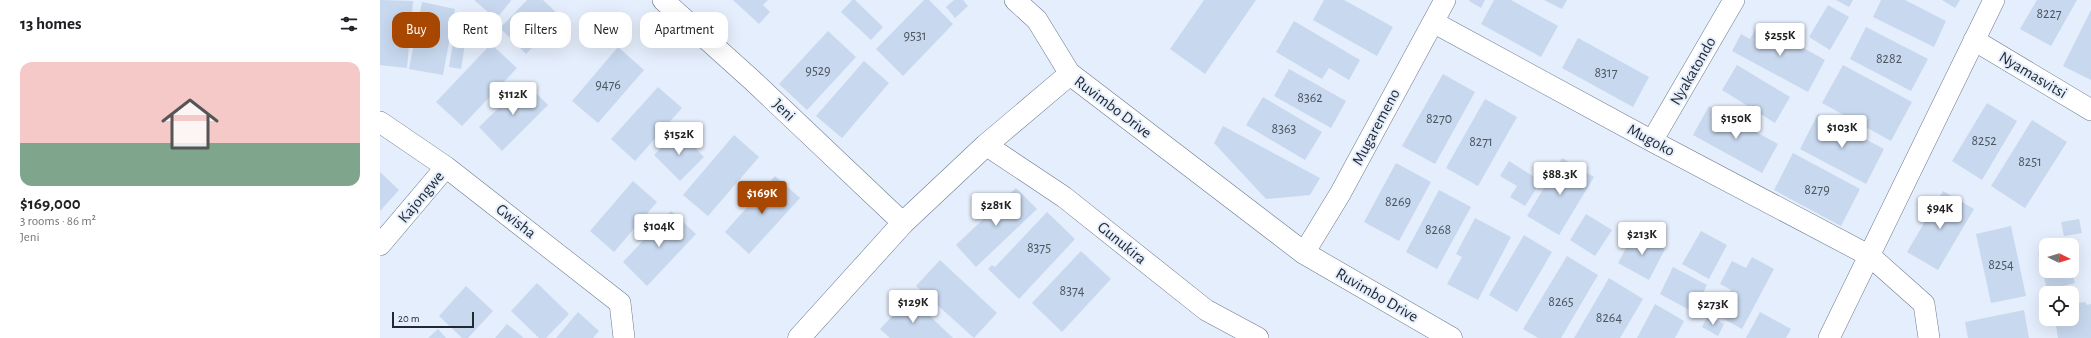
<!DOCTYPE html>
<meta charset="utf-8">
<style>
body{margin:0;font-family:"Alegreya Sans",sans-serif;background:#f2f2f2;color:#202124;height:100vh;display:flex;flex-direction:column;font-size:15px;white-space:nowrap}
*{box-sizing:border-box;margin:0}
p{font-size:13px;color:#757577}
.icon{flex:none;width:22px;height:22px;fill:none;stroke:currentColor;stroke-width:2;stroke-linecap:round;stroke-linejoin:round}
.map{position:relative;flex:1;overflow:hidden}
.side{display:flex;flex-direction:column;background:#fff;width:380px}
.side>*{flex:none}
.hud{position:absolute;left:12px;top:12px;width:380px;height:36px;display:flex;gap:8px}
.needle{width:26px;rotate:95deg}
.tools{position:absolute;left:1659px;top:238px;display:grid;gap:8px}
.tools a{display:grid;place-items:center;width:40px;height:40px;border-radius:8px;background:#fff;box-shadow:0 4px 16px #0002;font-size:20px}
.scale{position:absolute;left:12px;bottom:10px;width:82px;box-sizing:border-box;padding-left:4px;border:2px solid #232931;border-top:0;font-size:11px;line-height:14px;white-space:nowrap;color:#232931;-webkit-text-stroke:3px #e5eefc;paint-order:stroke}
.price{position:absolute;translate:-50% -34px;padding:0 9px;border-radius:4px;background:#fff;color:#222;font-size:13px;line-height:26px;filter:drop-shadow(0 1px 2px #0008)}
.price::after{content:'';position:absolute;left:50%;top:24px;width:12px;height:9px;margin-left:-6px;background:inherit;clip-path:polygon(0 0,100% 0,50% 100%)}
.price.active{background:#a84700;color:#fff}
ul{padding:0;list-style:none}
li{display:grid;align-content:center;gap:8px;height:212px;padding:0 20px}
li+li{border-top:1px solid #e0e0e0}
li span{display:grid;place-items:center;height:124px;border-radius:12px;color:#555}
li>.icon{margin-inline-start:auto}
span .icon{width:72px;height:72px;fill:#fffc;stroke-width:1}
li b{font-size:17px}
h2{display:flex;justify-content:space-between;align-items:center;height:48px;padding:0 20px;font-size:17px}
.pill{padding:0 14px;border-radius:12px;background:#fff;box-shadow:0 4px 16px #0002;font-size:14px;line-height:36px}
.pill.active{background:#a84700;color:#fff}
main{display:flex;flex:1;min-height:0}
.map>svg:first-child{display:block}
</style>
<main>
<section class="side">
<h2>13 homes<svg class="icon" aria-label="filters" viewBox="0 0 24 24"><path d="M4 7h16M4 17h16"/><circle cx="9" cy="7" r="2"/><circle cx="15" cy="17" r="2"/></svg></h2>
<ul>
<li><span style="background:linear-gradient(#f6c9c9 65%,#7fa58c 0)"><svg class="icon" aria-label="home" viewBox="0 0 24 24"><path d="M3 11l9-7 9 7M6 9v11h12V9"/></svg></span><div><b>$169,000</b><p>3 rooms · 86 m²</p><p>Jeni</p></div></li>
</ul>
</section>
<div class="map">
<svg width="1711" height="338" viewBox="0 0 1711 338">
<rect width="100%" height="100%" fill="#e5eefc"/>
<!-- building -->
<path fill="#c8d8ee" d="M 0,0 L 33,1 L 27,68 L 0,65 Z
M 94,0 L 130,0 L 131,1 L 116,19 Z
M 147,0 L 163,0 L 181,17 L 146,54 L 120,28 Z
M 353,0 L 388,0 L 383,5 L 390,12 L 379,24 Z
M 472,0 L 475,0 L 503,27 L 491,40 L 461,12 Z
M 544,0 L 549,0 L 573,24 L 523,76 L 496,49 Z
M 574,0 L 583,0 L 588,6 L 575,18 L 566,7 Z
M 824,0 L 876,0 L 825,74 L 790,49 Z
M 944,0 L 964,0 L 1013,27 L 997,56 L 933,20 Z
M 1090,0 L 1105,0 L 1101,8 L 1089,1 Z
M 1114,0 L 1131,0 L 1178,26 L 1161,57 L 1101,24 Z
M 1164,0 L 1187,0 L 1182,9 Z
M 1456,0 L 1473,0 L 1469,7 Z
M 1501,0 L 1525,0 L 1566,21 L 1554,47 L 1493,17 Z
M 1562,0 L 1580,0 L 1575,8 Z
M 1657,0 L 1697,0 L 1671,46 L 1640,29 Z
M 42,2 L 75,9 L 63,75 L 29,69 Z
M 1448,5 L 1469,17 L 1450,50 L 1429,37 Z
M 1711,10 L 1711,80 L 1683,66 Z
M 914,21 L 980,60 L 969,80 L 949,68 L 942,79 L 896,52 Z
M 1379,23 L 1445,60 L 1428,92 L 1352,51 L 1361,34 L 1370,39 Z
M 1486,27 L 1548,59 L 1531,91 L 1470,59 Z
M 448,31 L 476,57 L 427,110 L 399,84 Z
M 1198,38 L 1269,77 L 1253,107 L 1182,68 Z
M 73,42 L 85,44 L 81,69 L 69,67 Z
M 111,44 L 137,68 L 82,126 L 56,102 Z
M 238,47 L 264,70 L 218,123 L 192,101 Z
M 484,61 L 509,83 L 462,138 L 436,116 Z
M 1357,65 L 1410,97 L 1395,123 L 1342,90 Z
M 1463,65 L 1532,102 L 1511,141 L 1442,103 Z
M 909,69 L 966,101 L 951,128 L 894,96 Z
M 1063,74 L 1095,92 L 1055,164 L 1022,146 Z
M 145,82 L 168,105 L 122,151 L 99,127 Z
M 278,87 L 302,108 L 255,161 L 231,139 Z
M 883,97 L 942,132 L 925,160 L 866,125 Z
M 1105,99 L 1137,117 L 1098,186 L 1066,168 Z
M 1607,103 L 1637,121 L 1602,180 L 1572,161 Z
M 1329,106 L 1398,144 L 1382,173 L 1313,135 Z
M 1438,114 L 1504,149 L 1486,184 L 1420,149 Z
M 1652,120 L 1687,142 L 1645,208 L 1611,186 Z
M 843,126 L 940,178 L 930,195 L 886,199 L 834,143 Z
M 298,131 L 324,157 L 300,181 L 274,155 Z
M 354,135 L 379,157 L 328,216 L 303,195 Z
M 1413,153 L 1480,189 L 1461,226 L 1394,190 Z
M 1182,158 L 1214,177 L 1179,235 L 1147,216 Z
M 1129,161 L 1161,181 L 1145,206 L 1130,197 L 1137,186 L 1120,176 Z
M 1016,163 L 1051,182 L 1019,241 L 984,222 Z
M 0,172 L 19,190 L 0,211 Z
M 395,176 L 420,198 L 369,254 L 345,232 Z
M 253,181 L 277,202 L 234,252 L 210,231 Z
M 636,188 L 657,209 L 596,267 L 576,245 Z
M 1059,190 L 1091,207 L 1057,269 L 1026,252 Z
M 1563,191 L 1594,209 L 1558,270 L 1527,252 Z
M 291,211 L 316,234 L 267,286 L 243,262 Z
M 667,212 L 695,239 L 639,299 L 608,269 L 612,265 L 615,267 Z
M 1206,214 L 1232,230 L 1215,256 L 1190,240 Z
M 1095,218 L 1131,237 L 1098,300 L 1067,284 L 1082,257 L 1076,254 Z
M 1699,219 L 1702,233 L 1684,236 L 1681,222 Z
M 1631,226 L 1646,296 L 1611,303 L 1596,234 Z
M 1321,231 L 1347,245 L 1329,279 L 1302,264 Z
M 1255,232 L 1285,249 L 1269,280 L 1238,263 Z
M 1144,235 L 1172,252 L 1137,312 L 1109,295 Z
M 1696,245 L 1699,261 L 1692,263 L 1692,246 Z
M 701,251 L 731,279 L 682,332 L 652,303 Z
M 1666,251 L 1666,268 L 1662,269 L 1658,253 Z
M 1187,256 L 1218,275 L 1181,338 L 1158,338 L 1143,329 Z
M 1372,257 L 1394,269 L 1362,329 L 1337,315 L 1351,290 L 1340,284 L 1352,261 L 1366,268 Z
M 560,260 L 617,313 L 594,338 L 536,286 Z
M 1293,267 L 1327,285 L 1313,312 L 1280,294 Z
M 1674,271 L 1692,271 L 1695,283 L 1667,290 L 1663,273 Z
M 1229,278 L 1263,299 L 1240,338 L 1194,338 Z
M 157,283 L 189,314 L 166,338 L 159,338 L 131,311 Z
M 86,286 L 113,311 L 88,338 L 82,338 L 59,316 Z
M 530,297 L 573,338 L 510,338 L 500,329 Z
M 1705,302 L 1707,305 L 1711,304 L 1711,338 L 1678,338 L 1675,319 L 1692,319 L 1692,304 Z
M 1275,304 L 1304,321 L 1295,338 L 1257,338 Z
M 1644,310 L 1649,338 L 1588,338 L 1585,322 Z
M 198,312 L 219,331 L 213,338 L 176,338 Z
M 1380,312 L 1411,329 L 1406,338 L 1366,338 Z
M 1328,315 L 1344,324 L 1338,336 L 1322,327 Z
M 127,324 L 144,338 L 115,338 Z
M 58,329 L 66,338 L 48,338 Z"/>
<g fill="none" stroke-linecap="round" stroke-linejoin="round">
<defs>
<path id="minor" d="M 283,0 L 372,80 L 523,223
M 635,0 L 657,20 L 690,74
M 1053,22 L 1272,141 L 1490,256 L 1544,304 L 1549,338
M 1594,40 L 1711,110
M 0,122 L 66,167 L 240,303 L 244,338
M 1272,141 L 1354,0
M 606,145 L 684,197 L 826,310 L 878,338
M 0,245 L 66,167
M 924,253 L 960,194 L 1065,0
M 1449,338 L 1614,0"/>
<path id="tertiary" d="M 419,338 L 523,223 L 606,145 L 690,74 L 924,253 L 1071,338"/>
</defs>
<!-- minor casing -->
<use href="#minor" stroke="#6b798c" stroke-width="22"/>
<!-- tertiary casing -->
<use href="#tertiary" stroke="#6b798c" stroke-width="23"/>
<!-- minor -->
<use href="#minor" stroke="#fff" stroke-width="21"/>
<!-- tertiary -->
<use href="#tertiary" stroke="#fff" stroke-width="22"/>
</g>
<g text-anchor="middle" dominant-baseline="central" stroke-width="4" stroke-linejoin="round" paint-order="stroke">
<!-- number labels -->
<g font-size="14" fill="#4c5560">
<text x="1669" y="14">8227</text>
<text x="535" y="36">9531</text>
<text x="1509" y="59">8282</text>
<text x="438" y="71">9529</text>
<text x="1226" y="73">8317</text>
<text x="228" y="85">9476</text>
<text x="930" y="98">8362</text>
<text x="1059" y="119">8270</text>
<text x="904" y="129">8363</text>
<text x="1604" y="141">8252</text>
<text x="1101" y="142">8271</text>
<text x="1650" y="162">8251</text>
<text x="1437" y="190">8279</text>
<text x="1018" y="202">8269</text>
<text x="1058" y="230">8268</text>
<text x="659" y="248">8375</text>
<text x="1621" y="265">8254</text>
<text x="692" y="291">8374</text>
<text x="1181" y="302">8265</text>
<text x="1229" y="318">8264</text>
</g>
<!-- street labels -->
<g font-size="16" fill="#232931" stroke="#e5eefc">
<text transform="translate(1313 71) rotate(-60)">Nyakatondo</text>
<text transform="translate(1653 75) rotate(31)">Nyamasvitsi</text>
<text transform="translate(733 107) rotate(37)">Ruvimbo Drive</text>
<text transform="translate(404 110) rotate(44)">Jeni</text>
<text transform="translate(996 127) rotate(-62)">Mugaremeno</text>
<text transform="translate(1271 140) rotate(28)">Mugoko</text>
<text transform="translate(41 197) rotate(-50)">Kajongwe</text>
<text transform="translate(136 221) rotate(38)">Gwisha</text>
<text transform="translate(742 243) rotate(39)">Gunukira</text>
<text transform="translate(997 295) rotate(30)">Ruvimbo Drive</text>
</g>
</g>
</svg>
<div class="tools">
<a><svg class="needle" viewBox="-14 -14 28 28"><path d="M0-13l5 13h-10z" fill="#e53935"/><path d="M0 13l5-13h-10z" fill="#757577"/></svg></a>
<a><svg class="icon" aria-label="locate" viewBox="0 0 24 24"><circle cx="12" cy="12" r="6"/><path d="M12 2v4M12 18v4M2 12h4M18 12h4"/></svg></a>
</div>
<div class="scale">20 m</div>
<b class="price" style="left:1400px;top:57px">$255K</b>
<b class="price" style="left:133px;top:116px">$112K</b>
<b class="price" style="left:1356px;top:140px">$150K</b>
<b class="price" style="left:1462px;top:149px">$103K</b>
<b class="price" style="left:299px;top:156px">$152K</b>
<b class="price" style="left:1180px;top:196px">$88.3K</b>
<b class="price active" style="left:382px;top:215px">$169K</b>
<b class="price" style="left:616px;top:227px">$281K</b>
<b class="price" style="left:1560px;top:230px">$94K</b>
<b class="price" style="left:279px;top:248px">$104K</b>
<b class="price" style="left:1262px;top:256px">$213K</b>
<b class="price" style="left:533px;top:324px">$129K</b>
<b class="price" style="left:1333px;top:326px">$273K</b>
<div class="hud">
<a class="pill active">Buy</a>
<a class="pill">Rent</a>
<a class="pill">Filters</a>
<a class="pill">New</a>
<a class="pill">Apartment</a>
</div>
</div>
</main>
